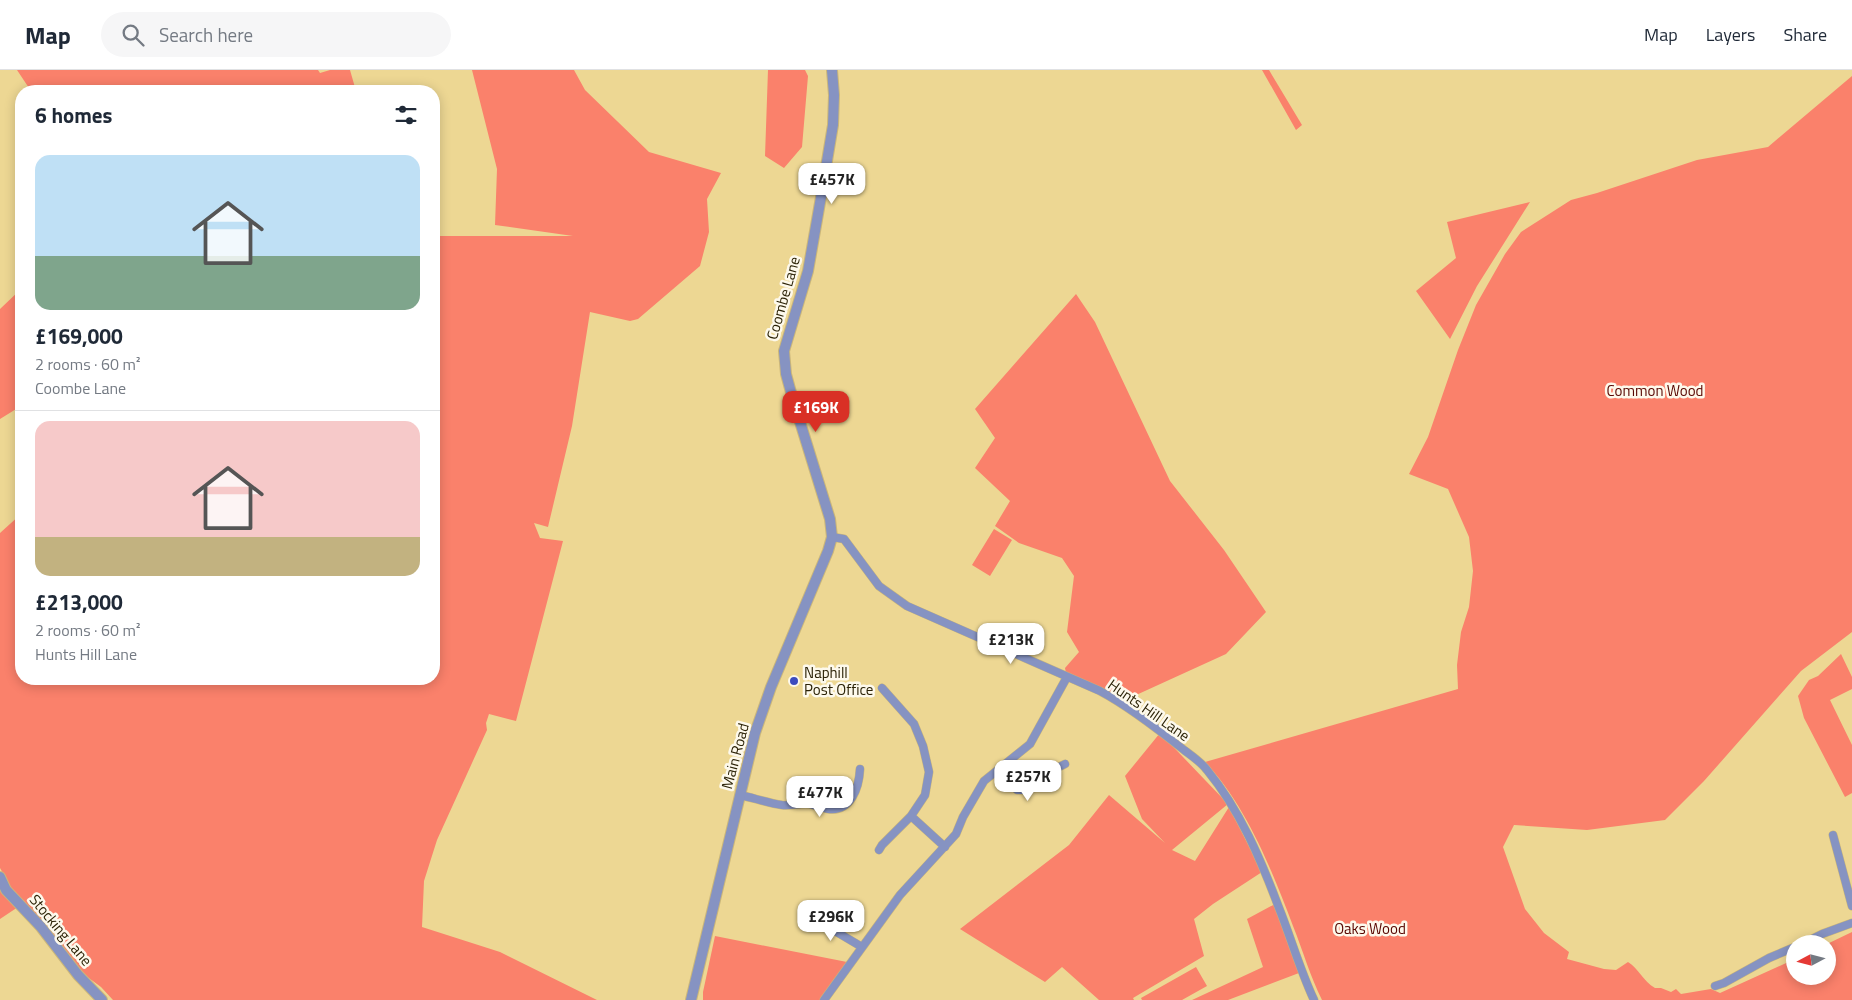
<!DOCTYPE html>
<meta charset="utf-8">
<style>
body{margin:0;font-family:"Titillium Web",sans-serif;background:#f6f6f7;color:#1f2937;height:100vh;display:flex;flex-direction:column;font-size:19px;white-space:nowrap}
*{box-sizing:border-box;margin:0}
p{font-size:16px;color:#747a83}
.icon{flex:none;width:28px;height:28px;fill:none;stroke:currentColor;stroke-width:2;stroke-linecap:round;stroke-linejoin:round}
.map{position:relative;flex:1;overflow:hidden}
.drawer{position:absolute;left:15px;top:15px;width:425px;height:600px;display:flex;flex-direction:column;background:#fff;border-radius:20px;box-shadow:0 2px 12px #0003}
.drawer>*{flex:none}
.needle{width:32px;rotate:263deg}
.tools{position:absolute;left:1786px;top:865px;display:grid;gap:10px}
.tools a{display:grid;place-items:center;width:50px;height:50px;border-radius:50%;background:#fff;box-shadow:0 2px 12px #0003;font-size:25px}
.price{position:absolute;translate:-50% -42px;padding:0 11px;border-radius:10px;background:#fff;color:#222;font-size:16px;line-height:32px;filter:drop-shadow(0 1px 2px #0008)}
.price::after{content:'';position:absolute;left:50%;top:30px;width:15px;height:11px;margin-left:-8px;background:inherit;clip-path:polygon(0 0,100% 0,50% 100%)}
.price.active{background:#d93025;color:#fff}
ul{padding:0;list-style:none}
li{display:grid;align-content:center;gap:10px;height:265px;padding:0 20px}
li+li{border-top:1px solid #e0e1e3}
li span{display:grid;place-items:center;height:155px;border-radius:15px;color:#555}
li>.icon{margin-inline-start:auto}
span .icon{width:90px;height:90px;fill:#fffc;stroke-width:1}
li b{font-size:21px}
h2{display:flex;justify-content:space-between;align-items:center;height:60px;padding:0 20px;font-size:21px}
header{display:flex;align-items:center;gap:30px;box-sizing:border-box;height:70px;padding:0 25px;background:#fff;border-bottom:1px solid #e0e1e3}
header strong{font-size:24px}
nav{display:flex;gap:28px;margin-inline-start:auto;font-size:18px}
.search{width:350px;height:45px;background:#f6f6f7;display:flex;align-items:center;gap:12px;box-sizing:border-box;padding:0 18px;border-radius:28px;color:#747a83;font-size:19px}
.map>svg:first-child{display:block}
</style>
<header>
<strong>Map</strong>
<div class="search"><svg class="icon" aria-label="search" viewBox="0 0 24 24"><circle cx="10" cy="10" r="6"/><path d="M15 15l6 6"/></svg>Search here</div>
<nav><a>Map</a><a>Layers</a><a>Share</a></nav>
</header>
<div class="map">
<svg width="1852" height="930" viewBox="0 0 1852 930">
<rect width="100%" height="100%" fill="#edd793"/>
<!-- green -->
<path fill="#fa816b" d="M 17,0 L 318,0 L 320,3 L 330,0 L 350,0 L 356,21 L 31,21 Z
M 472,0 L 574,0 L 585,20 L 649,82 L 721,103 L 707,129 L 709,162 L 700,196 L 638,249 L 630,251 L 590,242 L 572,356 L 548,457 L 534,453 L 540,468 L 563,471 L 516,651 L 489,644 L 486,653 L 487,660 L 437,770 L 424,811 L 422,857 L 500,882 L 597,930 L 113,930 L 101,917 L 82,903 L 13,821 L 0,798 L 0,463 L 21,444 L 21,609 L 434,609 L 434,166 L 573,166 L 495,155 L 497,99 Z
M 768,0 L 805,0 L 808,6 L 802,77 L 784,98 L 765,86 Z
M 1262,0 L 1269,0 L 1302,55 L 1296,60 Z
M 1852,6 L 1852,562 L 1801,601 L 1704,711 L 1665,750 L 1587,760 L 1514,755 L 1503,777 L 1525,839 L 1544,863 L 1569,882 L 1567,889 L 1604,899 L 1616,900 L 1628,892 C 1639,899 1643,911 1655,918 L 1661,918 L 1671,922 L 1676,919 L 1681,924 L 1711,919 L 1720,923 L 1795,889 L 1795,906 L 1828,906 L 1827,874 L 1852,862 L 1852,930 L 1322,930 C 1310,906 1303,881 1293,856 C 1272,800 1246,735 1205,692 L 1458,619 L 1457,595 L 1461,562 L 1469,537 L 1473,501 L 1469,467 L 1448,419 L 1409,404 L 1428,367 L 1458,280 L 1476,235 L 1505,184 L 1521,162 L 1571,130 L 1597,123 L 1697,90 L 1768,77 Z
M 1530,132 L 1477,216 L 1450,269 L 1416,221 L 1456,188 L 1447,152 Z
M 21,219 L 21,336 L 0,349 L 0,239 Z
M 1076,224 L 1095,252 L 1170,411 L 1224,480 L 1266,542 L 1226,584 L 1123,631 L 1066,603 L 1065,598 L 1079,582 L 1067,562 L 1074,506 L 1062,488 L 1019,473 L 995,456 L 1010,431 L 975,398 L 995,368 L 975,339 Z
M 994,459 L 1012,470 L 990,506 L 972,495 Z
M 1841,584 L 1852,607 L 1852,619 L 1830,630 L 1852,675 L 1852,723 L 1845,727 L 1804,648 L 1798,626 L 1809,610 L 1818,606 Z
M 1160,663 L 1228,734 L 1172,780 L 1195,791 L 1229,737 L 1262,802 L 1213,834 L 1194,849 L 1204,886 L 1133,928 L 1134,930 L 1099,930 L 1062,897 L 1045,912 L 960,859 L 1069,775 L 1109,725 L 1165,773 L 1142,749 L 1125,706 Z
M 0,812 L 18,837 L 0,849 Z
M 1275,834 L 1299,903 L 1228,930 L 1192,930 L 1263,897 L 1247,849 Z
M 715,866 L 847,892 L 820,930 L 703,930 L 703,922 Z
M 1196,897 L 1207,916 L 1182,930 L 1142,930 L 1141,928 Z"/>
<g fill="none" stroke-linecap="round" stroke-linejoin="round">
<defs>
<path id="minor" d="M 832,467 L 844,469 L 879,516 L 907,536 L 1100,621 C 1130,637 1158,659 1184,680 C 1192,686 1201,692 1207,700 C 1240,740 1261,790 1279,838 C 1291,868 1300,900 1314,930
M 882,618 L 914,654 L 923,676 L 929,702 L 925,725 L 911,746 L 945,777
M 999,698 L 1017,720 L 1028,720 L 1059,697 L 1065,694
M 740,725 C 754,728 768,733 782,735 C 791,736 800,733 809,734 C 816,735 822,738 828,739 C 851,742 859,718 860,699
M 1833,765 L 1852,836
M 879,780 L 882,775 L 911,746
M 813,848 L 862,877
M 1802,874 L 1822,864 L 1852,853
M 1715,916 L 1724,913 L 1769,888 L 1795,877
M 824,930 L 900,825 L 956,764 L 963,747 L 984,711 L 1030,674 L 1067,607"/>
<path id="tertiary" d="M 0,807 L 6,820 L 41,857 L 78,905 L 102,930
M 691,930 L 755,663 L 771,617 L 828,481 L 832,467 L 830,449 L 792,326 L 786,304 L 784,281 L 808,201 L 821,127 L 833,55 L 834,25 L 832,0"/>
</defs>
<!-- minor casing -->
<use href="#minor" stroke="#cab67a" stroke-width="9"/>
<!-- tertiary casing -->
<use href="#tertiary" stroke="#cab67a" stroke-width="12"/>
<!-- minor -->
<use href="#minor" stroke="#8693c2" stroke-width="8"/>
<!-- tertiary -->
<use href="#tertiary" stroke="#8693c2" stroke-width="10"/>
</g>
<!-- markers -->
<circle fill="#3c4bbe" stroke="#fdf9ec" stroke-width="2" cx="794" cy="611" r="5"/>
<g text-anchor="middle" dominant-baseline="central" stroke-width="5" stroke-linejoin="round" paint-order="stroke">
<!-- street labels -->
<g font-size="15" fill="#2b2206" stroke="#fdf9ec">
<text transform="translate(783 228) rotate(-74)">Coombe Lane</text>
<text transform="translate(1149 640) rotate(35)">Hunts Hill Lane</text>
<text transform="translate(735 686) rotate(-75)">Main Road</text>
<text transform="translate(61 860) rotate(50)">Stocking Lane</text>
</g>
<!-- park labels -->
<g font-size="15" fill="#580600" stroke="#fdf9ec">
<text x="1655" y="320">Common Wood</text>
<text x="1370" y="858">Oaks Wood</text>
</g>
<!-- poi labels -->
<g font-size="15" fill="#2b2206" stroke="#fdf9ec" text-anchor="start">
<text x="804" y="602">Naphill<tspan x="804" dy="17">Post Office</tspan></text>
</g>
</g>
</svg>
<div class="tools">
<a><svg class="needle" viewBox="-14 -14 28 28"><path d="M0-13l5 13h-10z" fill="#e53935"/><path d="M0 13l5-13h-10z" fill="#747a83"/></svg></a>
</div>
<b class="price" style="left:832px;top:135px">£457K</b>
<b class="price active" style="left:816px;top:363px">£169K</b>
<b class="price" style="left:1011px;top:595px">£213K</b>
<b class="price" style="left:1028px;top:732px">£257K</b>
<b class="price" style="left:820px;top:748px">£477K</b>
<b class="price" style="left:831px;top:872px">£296K</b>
<section class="drawer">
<h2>6 homes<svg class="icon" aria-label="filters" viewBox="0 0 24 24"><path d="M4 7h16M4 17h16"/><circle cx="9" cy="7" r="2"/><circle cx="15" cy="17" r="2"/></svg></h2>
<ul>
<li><span style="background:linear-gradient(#bfe0f5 65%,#7fa58c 0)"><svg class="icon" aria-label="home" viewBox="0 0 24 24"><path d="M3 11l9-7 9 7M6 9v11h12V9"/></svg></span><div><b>£169,000</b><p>2 rooms · 60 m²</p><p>Coombe Lane</p></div></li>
<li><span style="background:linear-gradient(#f6c9c9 75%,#c2b280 0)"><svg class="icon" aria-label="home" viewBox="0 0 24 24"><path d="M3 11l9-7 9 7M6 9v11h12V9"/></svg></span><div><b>£213,000</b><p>2 rooms · 60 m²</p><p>Hunts Hill Lane</p></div></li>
</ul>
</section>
</div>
